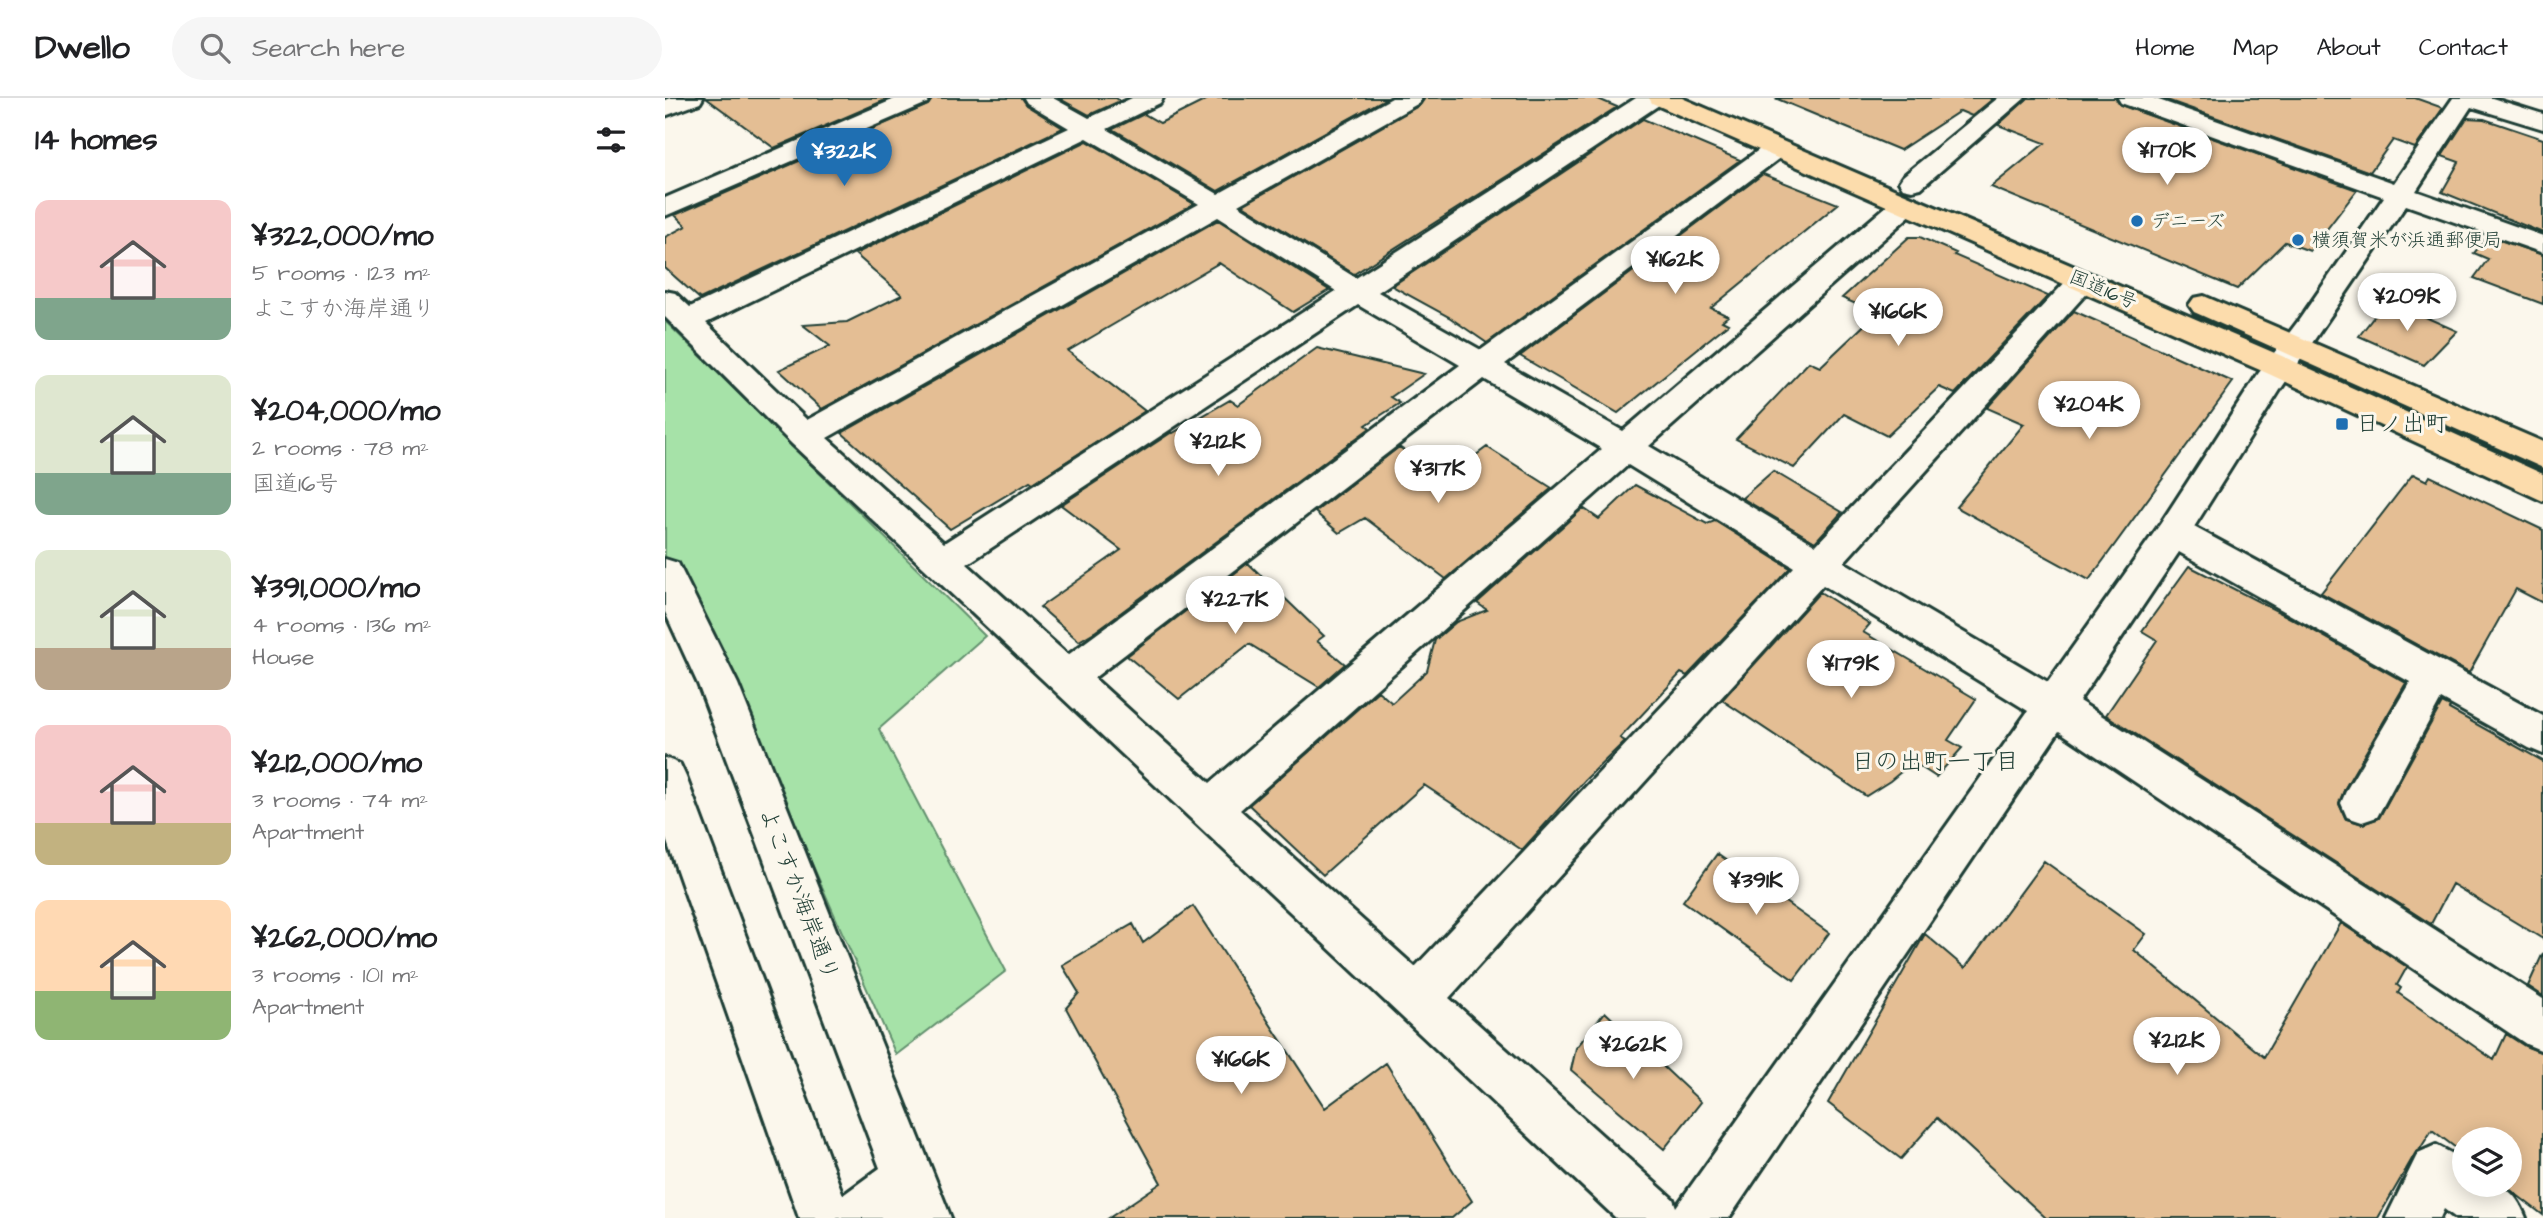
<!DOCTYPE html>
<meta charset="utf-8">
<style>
body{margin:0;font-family:"Architects Daughter","Klee One",sans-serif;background:#f6f6f6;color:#202124;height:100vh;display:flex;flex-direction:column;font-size:26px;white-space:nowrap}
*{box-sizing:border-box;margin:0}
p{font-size:23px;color:#757577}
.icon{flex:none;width:38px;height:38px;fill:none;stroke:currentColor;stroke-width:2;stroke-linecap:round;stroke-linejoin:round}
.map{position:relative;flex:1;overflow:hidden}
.side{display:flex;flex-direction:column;background:#fff;width:665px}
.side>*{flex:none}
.buttons{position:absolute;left:1787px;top:1029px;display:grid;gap:14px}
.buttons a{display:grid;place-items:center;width:70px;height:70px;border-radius:50%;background:#fff;box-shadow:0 4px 18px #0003;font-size:35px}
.price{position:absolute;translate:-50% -60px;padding:0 16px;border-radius:24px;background:#fff;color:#222;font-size:23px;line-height:46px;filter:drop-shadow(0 2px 4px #0008)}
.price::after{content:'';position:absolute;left:50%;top:42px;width:21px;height:16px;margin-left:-10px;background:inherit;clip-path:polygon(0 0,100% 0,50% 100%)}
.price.active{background:#1f6fb2;color:#fff}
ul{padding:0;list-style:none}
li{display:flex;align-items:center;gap:21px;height:175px;padding:0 35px}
li span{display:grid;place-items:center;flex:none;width:196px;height:140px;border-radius:14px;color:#555}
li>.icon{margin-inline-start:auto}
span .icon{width:84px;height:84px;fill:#fffc;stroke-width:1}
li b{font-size:30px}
h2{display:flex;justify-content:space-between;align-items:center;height:84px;padding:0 35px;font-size:30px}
header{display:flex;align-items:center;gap:42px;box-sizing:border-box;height:98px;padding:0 35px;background:#fff;border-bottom:2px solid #e0e0e0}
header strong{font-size:33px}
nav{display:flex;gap:38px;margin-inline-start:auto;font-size:24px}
.search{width:490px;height:63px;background:#f6f6f6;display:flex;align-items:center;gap:18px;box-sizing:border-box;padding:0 24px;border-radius:38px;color:#757577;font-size:26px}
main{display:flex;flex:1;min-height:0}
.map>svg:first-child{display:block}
</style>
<header>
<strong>Dwello</strong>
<div class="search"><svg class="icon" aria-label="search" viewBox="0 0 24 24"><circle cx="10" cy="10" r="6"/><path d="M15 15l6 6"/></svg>Search here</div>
<nav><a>Home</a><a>Map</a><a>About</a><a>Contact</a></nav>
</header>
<main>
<section class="side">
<h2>14 homes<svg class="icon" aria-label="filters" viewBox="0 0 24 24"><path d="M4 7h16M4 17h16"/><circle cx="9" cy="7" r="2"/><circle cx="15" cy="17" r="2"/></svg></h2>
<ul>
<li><span style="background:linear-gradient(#f6c9c9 70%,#7fa58c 0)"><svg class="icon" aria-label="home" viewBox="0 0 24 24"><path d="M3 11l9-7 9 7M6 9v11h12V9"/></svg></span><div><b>¥322,000/mo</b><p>5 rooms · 123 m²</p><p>よこすか海岸通り</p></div></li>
<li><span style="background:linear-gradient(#dfe7d0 70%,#7fa58c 0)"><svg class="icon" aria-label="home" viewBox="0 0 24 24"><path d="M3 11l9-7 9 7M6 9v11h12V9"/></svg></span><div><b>¥204,000/mo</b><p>2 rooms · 78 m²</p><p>国道16号</p></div></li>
<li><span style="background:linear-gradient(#dfe7d0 70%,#b9a48a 0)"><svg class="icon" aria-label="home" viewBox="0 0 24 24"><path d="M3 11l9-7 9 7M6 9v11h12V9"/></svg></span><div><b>¥391,000/mo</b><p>4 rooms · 136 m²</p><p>House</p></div></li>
<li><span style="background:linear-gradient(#f6c9c9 70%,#c2b280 0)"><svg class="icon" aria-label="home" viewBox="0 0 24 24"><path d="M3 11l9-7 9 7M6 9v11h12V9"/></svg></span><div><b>¥212,000/mo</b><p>3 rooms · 74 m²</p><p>Apartment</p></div></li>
<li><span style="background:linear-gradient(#ffd9b3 65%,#8fb573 0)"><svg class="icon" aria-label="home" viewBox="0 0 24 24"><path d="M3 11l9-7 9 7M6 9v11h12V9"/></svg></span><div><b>¥262,000/mo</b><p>3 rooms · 101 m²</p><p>Apartment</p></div></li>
</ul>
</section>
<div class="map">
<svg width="1878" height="1120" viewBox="0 0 1878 1120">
<rect width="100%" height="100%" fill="#fbf7ec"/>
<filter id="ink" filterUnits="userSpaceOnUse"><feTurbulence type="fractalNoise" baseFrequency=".0143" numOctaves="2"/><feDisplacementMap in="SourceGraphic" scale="14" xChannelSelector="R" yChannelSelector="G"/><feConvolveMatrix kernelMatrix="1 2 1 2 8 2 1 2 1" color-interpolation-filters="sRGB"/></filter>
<g filter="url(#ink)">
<!-- green -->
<path fill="#a6e2a8" stroke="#62906e" stroke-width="2" d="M 0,223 L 320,538 L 214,631 L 341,873 L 231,957 L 82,618 L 0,497 Z"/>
<!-- building -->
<path fill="#e4be94" stroke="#1f3d34" stroke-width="2" d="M 41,0 L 225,0 L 109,50 Z
M 268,0 L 356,0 L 361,7 L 398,30 L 35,201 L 0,170 L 0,139 L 21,128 L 10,117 L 263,7 Z
M 393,0 L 451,0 L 455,3 L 424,17 Z
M 545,0 L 722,0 L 553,93 L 448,31 L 479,16 L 495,25 Z
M 760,0 L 931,0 L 952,9 L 689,176 L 578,107 L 755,7 Z
M 1110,0 L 1329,0 L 1307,18 L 1295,13 L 1235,52 Z
M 1363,0 L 1450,0 L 1455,7 L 1692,92 L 1645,153 L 1620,144 L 1572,191 L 1326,89 L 1380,45 L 1333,27 Z
M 1496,0 L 1750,0 L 1778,10 L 1750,50 L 1728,42 L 1705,74 Z
M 1802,20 L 1819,21 L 1878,41 L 1878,135 L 1777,94 L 1794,64 L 1777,58 Z
M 978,21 L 1075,62 L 822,245 L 784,219 L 727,188 Z
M 422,43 L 529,106 L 157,311 L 114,272 L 165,248 L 138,227 L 182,224 L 237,197 L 190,156 Z
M 1098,76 L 1173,106 L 1046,210 L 1063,218 L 1057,223 L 1063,226 L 953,315 L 855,258 Z
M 553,122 L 664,192 L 628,214 L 554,165 L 403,253 L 480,313 L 368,385 L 365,383 L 285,431 L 177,335 Z
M 1823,138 L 1878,157 L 1878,206 L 1809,180 L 1823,161 L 1809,155 Z
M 1244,139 L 1255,139 L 1291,155 L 1289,157 L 1383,198 L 1290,296 L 1274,289 L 1222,338 L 1179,316 L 1129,370 L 1071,341 L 1144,264 L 1155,269 L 1212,215 L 1177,200 Z
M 1722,202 L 1792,233 L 1759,267 L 1694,238 Z
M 1409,213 L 1568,284 L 1424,482 L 1291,409 L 1359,326 L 1322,310 Z
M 652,250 L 759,276 L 726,299 L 735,305 L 701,327 L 705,330 L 431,533 L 414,543 L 375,509 L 456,452 L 396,407 L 507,334 L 508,335 L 565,302 L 573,307 Z
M 734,349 L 780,380 L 822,349 L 887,390 L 781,481 L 700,420 L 674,435 L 650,414 Z
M 1108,373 L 1177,414 L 1150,444 L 1077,400 Z
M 1748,376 L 1762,383 L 1765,378 L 1878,432 L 1878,505 L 1851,491 L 1804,575 L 1656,495 Z
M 970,387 L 1042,426 L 1050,423 L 1125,470 L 1022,578 L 1016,575 L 955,640 L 960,643 L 920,682 L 857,752 L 759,687 L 658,777 L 584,707 L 713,593 L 727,605 L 762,573 L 770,542 L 791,524 L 822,512 L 812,505 L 918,410 L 934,421 Z
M 583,465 L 659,538 L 652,543 L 680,566 L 654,589 L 584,546 L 514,601 L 462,558 Z
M 1524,468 L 1633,524 L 1741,585 L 1680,690 L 1674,706 L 1681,721 L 1698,726 L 1714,720 L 1777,605 L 1785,609 L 1784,611 L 1878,663 L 1878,841 L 1787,786 L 1766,826 L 1441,617 L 1492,542 L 1477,533 Z
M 1155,494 L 1205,526 L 1198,534 L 1311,601 L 1283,642 L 1297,650 L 1271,679 L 1248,664 L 1225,683 L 1201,698 L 1057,602 Z
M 1052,756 L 1164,835 L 1129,882 L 1018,803 Z
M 1379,763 L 1481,836 L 1469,852 L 1599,959 L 1676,825 L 1742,869 L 1732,887 L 1736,890 L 1733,895 L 1829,962 L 1841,936 L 1860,948 L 1878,955 L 1878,1117 L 1839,1087 L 1844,1087 L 1844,1041 L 1799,1041 L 1799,1056 L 1767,1032 L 1755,1051 L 1751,1054 L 1713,1120 L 1381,1120 L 1272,1020 L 1236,1061 L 1163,1005 L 1260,836 L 1300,870 Z
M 528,808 L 660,1010 L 721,965 L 807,1103 L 787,1120 L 444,1120 L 496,1085 L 401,910 L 414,895 L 397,867 L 468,826 L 478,845 Z
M 1878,855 L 1878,898 L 1863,888 Z
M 940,914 L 1036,1004 L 999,1051 L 906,972 L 911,950 Z"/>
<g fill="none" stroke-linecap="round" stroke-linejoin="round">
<defs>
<path id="minor" d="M 5,0 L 38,0 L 35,5 L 0,18 L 0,2 Z
M 232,0 L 265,0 L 262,5 L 0,118 L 0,100 Z
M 359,0 L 388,0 L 424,20 L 467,0 L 498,0 L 495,5 L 442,31 L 553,96 L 727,0 L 757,0 L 754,5 L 573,107 L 691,180 L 971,0 L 1000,0 L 997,5 L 713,194 L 816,252 L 1102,46 L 1111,43 L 1120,46 L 1124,51 L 1120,56 L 840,266 L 958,333 L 1230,101 L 1240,99 L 1250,101 L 1253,107 L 1250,113 L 984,348 L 1151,447 L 1407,177 L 1417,174 L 1427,177 L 1431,183 L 1427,189 L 1179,464 L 1383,584 L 1496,425 L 1593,276 L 1634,222 L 1719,99 L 1456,5 L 1453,0 L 1488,0 L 1729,85 L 1788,0 L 1827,0 L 1878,16 L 1878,31 L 1806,9 L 1751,93 L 1878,138 L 1878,155 L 1741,107 L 1615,292 L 1529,429 L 1878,618 L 1878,656 L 1864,650 L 1776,601 L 1712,719 L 1697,724 L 1682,719 L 1676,705 L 1682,691 L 1745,584 L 1514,454 L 1414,603 L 1878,901 L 1878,953 L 1861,946 L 1394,633 L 1064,1120 L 951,1120 L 127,346 L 0,219 L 0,193 L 10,195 L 25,209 L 404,30 L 362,5 ZM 422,40 L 534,106 L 142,322 L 41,225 ZM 553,119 L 671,193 L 279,445 L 162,340 ZM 693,207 L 795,267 L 403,557 L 302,466 ZM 819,281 L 937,351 L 545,685 L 429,580 ZM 963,367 L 1129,469 L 750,869 L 575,712 ZM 1158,487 L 1363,613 L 1011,1109 L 1008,1101 L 784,900 Z
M 1333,0 L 1360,0 L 1256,90 L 1247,92 L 1238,90 L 1234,84 L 1238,78 Z
M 0,461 L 13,465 L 73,586 L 286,1120 L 134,1120 L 0,738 L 0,660 L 15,666 L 21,679 L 178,1097 L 215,1070 L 33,586 L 0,514 Z
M 1771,1047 L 1799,1062 L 1799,1087 C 1834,1087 1847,1084 1861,1120 L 1791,1120 L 1779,1111 L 1775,1120 L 1721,1120 L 1753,1055 Z"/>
<path id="highway" d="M 984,0 L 1017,0 L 1626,262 L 1878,376 L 1878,403 L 1604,276 L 987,5 Z
M 1539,198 L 1878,344 L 1878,370 L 1529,214 L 1524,207 L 1529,200 Z"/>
</defs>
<!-- minor casing -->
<use href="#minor" stroke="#1f3d34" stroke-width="6"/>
<!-- highway casing -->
<use href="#highway" stroke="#1f3d34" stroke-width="6"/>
<!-- minor -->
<use href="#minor" fill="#fbf7ec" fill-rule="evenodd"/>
<!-- highway -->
<use href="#highway" fill="#fcdcac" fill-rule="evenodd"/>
</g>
</g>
<!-- markers -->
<g fill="#1f6fb2" stroke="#fbf7ec" stroke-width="2.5">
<circle cx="1472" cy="123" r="7"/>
<circle cx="1633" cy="142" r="7"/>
<rect x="1670" y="319" width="14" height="14" rx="3.5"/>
</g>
<g text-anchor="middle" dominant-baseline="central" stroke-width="6" stroke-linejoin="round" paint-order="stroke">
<!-- far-poi labels -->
<g font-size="19" fill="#1f3d34" stroke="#fbf7ec" text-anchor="start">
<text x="1486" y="123">デニーズ</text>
<text x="1647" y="142">横須賀米が浜通郵便局</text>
</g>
<!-- far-street labels -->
<g font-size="19" fill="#1f3d34" stroke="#fbf7ec">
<text transform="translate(1438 192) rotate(23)">国道16号</text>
</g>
<!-- poi labels -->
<g font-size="23" fill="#1f3d34" stroke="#fbf7ec" text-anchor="start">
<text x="1691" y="326">日ノ出町</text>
</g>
<!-- street labels -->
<g font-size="23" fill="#1f3d34" stroke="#fbf7ec">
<text transform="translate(134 796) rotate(69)">よこすか海岸通り</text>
</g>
<!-- neighbourhood labels -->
<g font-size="24" fill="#1f3d34" stroke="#fbf7ec">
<text x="1270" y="664">日の出町一丁目</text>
</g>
</g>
</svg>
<div class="buttons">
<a><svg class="icon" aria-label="layers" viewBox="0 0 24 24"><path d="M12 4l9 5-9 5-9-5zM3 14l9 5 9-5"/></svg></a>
</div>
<b class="price" style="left:1502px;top:89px">¥170K</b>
<b class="price active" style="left:179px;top:90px">¥322K</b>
<b class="price" style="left:1010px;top:198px">¥162K</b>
<b class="price" style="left:1742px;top:235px">¥209K</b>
<b class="price" style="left:1233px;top:250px">¥166K</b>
<b class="price" style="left:1424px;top:343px">¥204K</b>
<b class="price" style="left:553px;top:380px">¥212K</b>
<b class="price" style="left:773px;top:407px">¥317K</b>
<b class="price" style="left:570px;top:538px">¥227K</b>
<b class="price" style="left:1186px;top:602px">¥179K</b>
<b class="price" style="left:1091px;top:819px">¥391K</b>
<b class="price" style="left:1512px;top:979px">¥212K</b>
<b class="price" style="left:968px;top:983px">¥262K</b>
<b class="price" style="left:576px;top:998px">¥166K</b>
</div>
</main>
